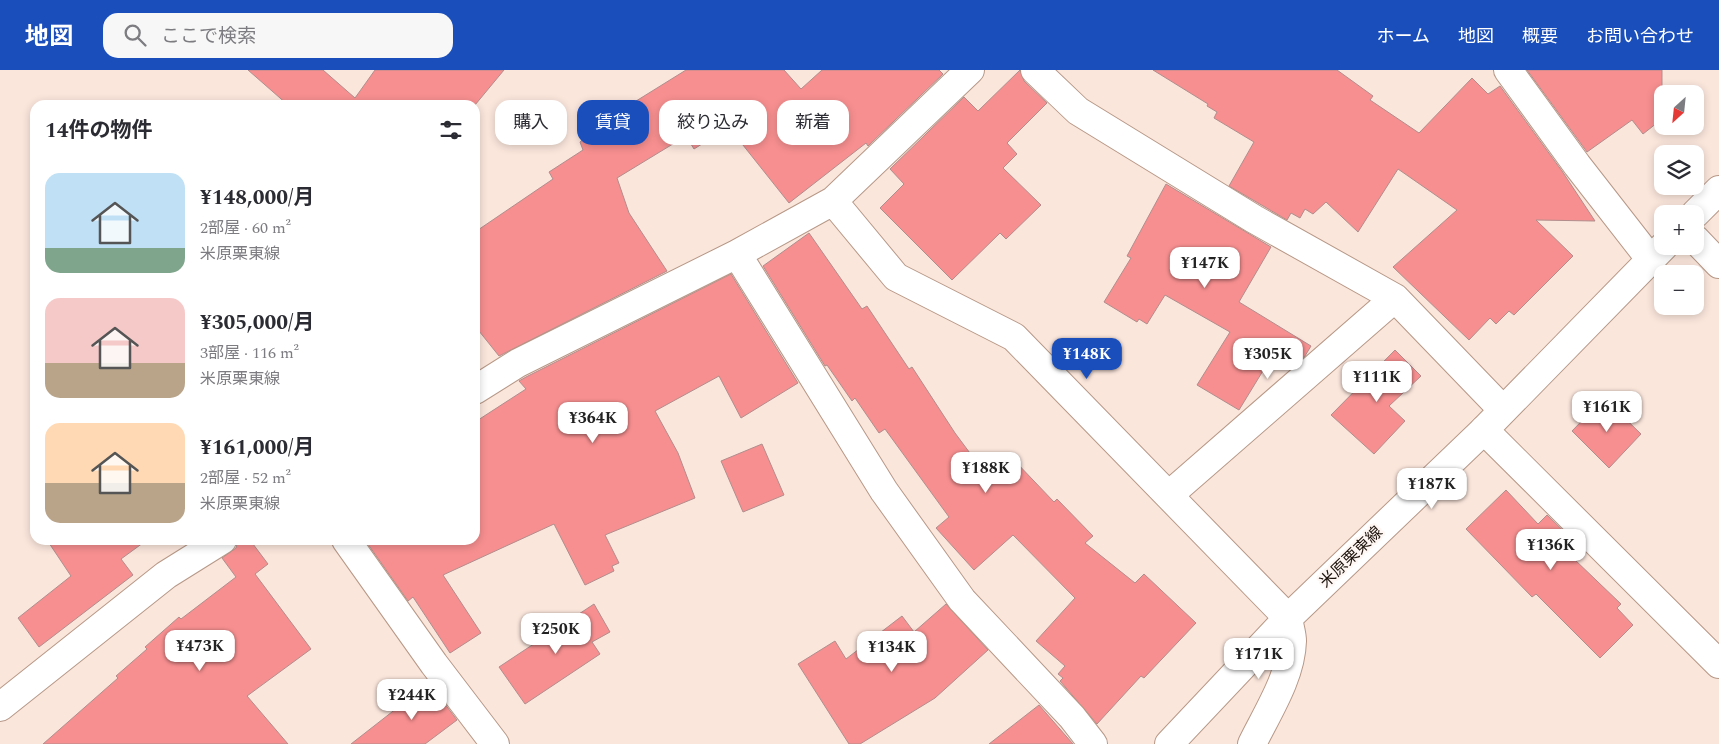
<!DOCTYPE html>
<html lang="ja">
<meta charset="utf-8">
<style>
body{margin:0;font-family:Spectral,"Noto Sans JP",serif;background:#f7f7f7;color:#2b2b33;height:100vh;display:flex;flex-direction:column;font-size:19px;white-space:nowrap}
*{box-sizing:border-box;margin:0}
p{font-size:16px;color:#7c7c81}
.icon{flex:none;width:28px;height:28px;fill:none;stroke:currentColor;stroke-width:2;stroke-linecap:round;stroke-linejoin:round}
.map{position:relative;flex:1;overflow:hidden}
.drawer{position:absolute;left:30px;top:30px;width:450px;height:445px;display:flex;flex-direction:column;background:#fff;border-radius:15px;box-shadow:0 2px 8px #0003}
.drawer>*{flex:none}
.top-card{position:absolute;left:495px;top:30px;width:475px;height:45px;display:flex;gap:10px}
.needle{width:32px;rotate:207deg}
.buttons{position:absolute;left:1654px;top:15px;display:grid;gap:10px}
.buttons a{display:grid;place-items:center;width:50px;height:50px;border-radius:10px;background:#fff;box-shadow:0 2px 8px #0003;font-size:25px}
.price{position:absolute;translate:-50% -42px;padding:0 11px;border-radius:10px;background:#fff;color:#222;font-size:16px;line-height:32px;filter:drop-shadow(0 1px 2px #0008)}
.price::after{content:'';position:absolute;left:50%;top:30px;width:15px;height:11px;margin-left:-8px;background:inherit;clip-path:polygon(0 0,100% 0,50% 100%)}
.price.active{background:#194ebb;color:#fff}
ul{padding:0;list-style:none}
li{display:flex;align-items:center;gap:15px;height:125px;padding:0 15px}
li span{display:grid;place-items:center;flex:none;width:140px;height:100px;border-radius:15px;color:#555}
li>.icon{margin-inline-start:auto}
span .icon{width:60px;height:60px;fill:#fffc;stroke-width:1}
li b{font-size:21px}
h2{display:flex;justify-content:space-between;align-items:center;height:60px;padding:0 15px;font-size:21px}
.pill{padding:0 18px;border-radius:15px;background:#fff;box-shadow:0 2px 8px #0003;font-size:18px;line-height:45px}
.pill.active{background:#194ebb;color:#fff}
header{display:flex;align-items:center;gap:30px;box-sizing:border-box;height:70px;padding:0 25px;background:#194ebb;color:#fff}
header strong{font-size:24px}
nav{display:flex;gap:28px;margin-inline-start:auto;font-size:18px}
.search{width:350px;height:45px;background:#f7f7f7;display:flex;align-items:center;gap:12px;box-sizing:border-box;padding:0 18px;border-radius:15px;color:#7c7c81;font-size:19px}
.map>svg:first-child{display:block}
</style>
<header>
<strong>地図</strong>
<div class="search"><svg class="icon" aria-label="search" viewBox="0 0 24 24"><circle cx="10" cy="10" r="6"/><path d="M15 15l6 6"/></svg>ここで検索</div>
<nav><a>ホーム</a><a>地図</a><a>概要</a><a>お問い合わせ</a></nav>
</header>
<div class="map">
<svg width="1719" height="674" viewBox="0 0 1719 674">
<rect width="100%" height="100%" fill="#fbe6dc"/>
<!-- building -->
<path fill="#f78f90" stroke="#b18d8c" d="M 248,0 L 323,0 L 355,28 L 375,0 L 504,0 L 475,35 L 288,35 Z
M 686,0 L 784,0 L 801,19 L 822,0 L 939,0 L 943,4 L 868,76 L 866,73 L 789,133 L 731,60 L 725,65 L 721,62 L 694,79 L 686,66 L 617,108 L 629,143 L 667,201 L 499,286 L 475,256 L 475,162 L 553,109 L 549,102 L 583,80 L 580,72 L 620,41 Z
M 1020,0 L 1024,11 L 1047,33 L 1007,73 L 1017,84 L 1003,98 L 1041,135 L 1006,169 L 1000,163 L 952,210 L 880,138 L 904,114 L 890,99 L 964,27 L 978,41 Z
M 1153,0 L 1337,0 L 1373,26 L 1370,30 L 1419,63 L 1472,8 L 1488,24 L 1500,16 L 1562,101 L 1595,151 L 1536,150 L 1573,186 L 1514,245 L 1509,241 L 1496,254 L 1490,248 L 1469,270 L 1393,197 L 1457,140 L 1398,99 L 1358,162 L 1326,132 L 1313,144 L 1305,139 L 1300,148 L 1291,143 L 1287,150 L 1229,116 L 1254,72 L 1214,48 L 1217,42 L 1207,36 L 1208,34 Z
M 1527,0 L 1662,0 L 1662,49 L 1643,64 L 1632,50 L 1587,82 Z
M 1166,114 L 1271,177 L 1239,232 L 1311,276 L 1305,286 L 1292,297 L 1272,286 L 1239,340 L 1197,315 L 1230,262 L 1165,225 L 1147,254 L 1139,249 L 1137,252 L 1104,232 L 1131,188 L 1127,186 Z
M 809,163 L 862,239 L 867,236 L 909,299 L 912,297 L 955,363 L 990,410 L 1013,389 L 1054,432 L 1057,429 L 1093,466 L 1085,473 L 1135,513 L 1144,504 L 1196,553 L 1144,608 L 1141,606 L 1097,654 L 1060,611 L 1063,608 L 1058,604 L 1065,596 L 1036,571 L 1075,528 L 1013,465 L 974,500 L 936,458 L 949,447 L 885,359 L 879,363 L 855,328 L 852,331 L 827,295 L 825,296 L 763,196 Z
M 731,204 L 798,313 L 741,348 L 719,306 L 655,341 L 678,383 L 695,428 L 605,465 L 619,493 L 612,496 L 614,501 L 585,515 L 554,454 L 443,505 L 481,563 L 450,583 L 413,527 L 408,531 L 365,470 L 475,470 L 475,352 L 526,319 L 519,311 L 526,307 Z
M 1395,280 L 1421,306 L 1389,336 L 1405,351 L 1374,384 L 1331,345 Z
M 1604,328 L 1641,364 L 1609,398 L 1572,361 Z
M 762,374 L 784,425 L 743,442 L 721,391 Z
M 1506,420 L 1538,454 L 1547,445 L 1582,479 L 1573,488 L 1621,534 L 1617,538 L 1633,555 L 1600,588 L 1536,524 L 1532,527 L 1466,459 Z
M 47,470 L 147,470 L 121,489 L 133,505 L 39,577 L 18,548 L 71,506 Z
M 238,470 L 250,470 L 268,494 L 255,504 L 311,579 L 247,626 L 288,674 L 43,674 L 118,608 L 116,606 L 147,579 L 145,577 L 179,547 L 181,549 L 236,507 L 222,488 L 236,478 Z
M 594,534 L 610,562 L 592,572 L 600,584 L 525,634 L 499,597 Z
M 946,534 L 988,580 L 935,628 L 860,674 L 849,674 L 798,594 L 835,571 L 846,589 L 902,546 L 914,562 Z
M 429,613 L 457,650 L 425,674 L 351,674 Z
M 1039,635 L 1073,674 L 989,674 Z"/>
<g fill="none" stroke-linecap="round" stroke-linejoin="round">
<defs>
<path id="minor" d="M 1035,0 L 1078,41 L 1254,149 L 1395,228 L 1503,340
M 1508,0 L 1577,95 L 1651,190
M 833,131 L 896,207 L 1014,267 L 1288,548
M 737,184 L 884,421 L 962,530 L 1072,647 L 1093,674
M 475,320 L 518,293 L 737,184 L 833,131 L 970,0
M 1484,360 L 1719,594
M 1169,425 L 1395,228
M 346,470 L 434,594 L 495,674
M 0,637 L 166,505 L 222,470"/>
<path id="major" d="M 1695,144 L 1719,120
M 1695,169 L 1719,194
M 1169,674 L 1288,548 L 1484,360 L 1664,176
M 1252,674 C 1267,643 1291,607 1292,571 C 1292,564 1289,555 1288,548"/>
</defs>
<!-- minor casing -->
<use href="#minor" stroke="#b79887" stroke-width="30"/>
<!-- major casing -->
<use href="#major" stroke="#b79887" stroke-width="30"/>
<!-- minor -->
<use href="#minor" stroke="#fff" stroke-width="28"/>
<!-- major -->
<use href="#major" stroke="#fff" stroke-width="28"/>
</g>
<g text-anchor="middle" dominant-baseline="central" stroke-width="4.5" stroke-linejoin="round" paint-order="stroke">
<!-- street labels -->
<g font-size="16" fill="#1f140e" stroke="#fef7f3">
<text transform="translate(1351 487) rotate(-44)">米原栗東線</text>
</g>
</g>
</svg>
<div class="buttons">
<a><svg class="needle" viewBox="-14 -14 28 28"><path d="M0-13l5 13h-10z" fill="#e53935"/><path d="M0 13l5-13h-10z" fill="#7c7c81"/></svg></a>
<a><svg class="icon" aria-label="layers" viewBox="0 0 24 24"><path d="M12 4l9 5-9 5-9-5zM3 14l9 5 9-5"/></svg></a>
<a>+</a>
<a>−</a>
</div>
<b class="price" style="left:1205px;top:219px">¥147K</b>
<b class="price active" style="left:1087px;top:310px">¥148K</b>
<b class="price" style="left:1268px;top:310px">¥305K</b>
<b class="price" style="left:1377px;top:333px">¥111K</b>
<b class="price" style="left:1607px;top:363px">¥161K</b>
<b class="price" style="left:593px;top:374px">¥364K</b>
<b class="price" style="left:986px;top:424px">¥188K</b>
<b class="price" style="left:1432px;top:440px">¥187K</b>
<b class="price" style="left:1551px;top:501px">¥136K</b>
<b class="price" style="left:556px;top:585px">¥250K</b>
<b class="price" style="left:200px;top:602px">¥473K</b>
<b class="price" style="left:892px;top:603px">¥134K</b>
<b class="price" style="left:1259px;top:610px">¥171K</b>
<b class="price" style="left:412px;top:651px">¥244K</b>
<div class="top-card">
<a class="pill">購入</a>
<a class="pill active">賃貸</a>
<a class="pill">絞り込み</a>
<a class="pill">新着</a>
</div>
<section class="drawer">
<h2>14件の物件<svg class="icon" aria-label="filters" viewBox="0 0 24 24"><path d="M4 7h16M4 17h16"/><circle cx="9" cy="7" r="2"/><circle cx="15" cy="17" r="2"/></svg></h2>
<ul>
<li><span style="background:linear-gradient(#bfe0f5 75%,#7fa58c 0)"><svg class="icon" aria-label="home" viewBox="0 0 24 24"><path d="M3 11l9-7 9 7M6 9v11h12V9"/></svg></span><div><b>¥148,000/月</b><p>2部屋 · 60 m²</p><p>米原栗東線</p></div></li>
<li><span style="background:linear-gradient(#f6c9c9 65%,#b9a48a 0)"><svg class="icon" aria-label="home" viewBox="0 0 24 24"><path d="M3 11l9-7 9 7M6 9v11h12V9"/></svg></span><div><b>¥305,000/月</b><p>3部屋 · 116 m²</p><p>米原栗東線</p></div></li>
<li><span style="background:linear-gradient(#ffd9b3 60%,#b9a48a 0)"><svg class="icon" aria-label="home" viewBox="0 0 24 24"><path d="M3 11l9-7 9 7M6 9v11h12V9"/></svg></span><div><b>¥161,000/月</b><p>2部屋 · 52 m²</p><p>米原栗東線</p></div></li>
</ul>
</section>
</div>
